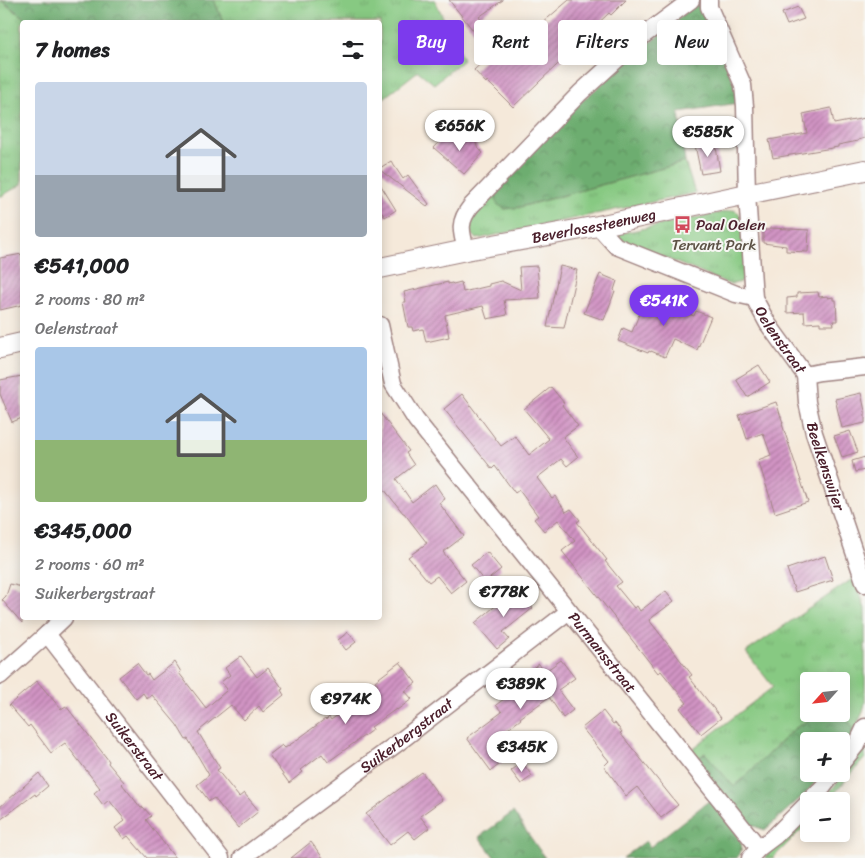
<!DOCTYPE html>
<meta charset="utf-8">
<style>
body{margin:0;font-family:Sriracha,sans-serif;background:#f6f6f6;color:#202124;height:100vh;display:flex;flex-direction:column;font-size:19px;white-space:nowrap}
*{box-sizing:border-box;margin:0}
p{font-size:16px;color:#757577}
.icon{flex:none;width:28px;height:28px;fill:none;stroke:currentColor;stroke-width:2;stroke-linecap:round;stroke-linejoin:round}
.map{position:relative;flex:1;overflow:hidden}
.sheet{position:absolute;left:20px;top:20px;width:362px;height:600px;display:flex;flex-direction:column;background:#fff;border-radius:5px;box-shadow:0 2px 12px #0003}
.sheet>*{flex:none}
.banner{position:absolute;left:398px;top:20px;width:392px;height:45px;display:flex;gap:10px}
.needle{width:32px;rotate:243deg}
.controls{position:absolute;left:800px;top:672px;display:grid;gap:10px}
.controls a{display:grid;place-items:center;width:50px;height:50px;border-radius:5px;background:#fff;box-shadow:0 2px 12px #0003;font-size:25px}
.price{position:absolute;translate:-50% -42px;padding:0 11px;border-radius:18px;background:#fff;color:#222;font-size:16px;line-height:32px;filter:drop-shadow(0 1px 2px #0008)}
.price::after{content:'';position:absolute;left:50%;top:30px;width:15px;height:11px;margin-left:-8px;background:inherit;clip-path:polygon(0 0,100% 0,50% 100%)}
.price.on{background:#7c3aed;color:#fff}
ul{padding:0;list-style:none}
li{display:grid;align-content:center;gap:10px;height:265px;padding:0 15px}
li span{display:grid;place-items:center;height:155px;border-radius:5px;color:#555}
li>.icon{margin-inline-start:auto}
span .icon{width:90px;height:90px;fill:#fffc;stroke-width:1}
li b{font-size:21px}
h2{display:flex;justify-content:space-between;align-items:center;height:60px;padding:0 15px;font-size:21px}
.pill{padding:0 18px;border-radius:5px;background:#fff;box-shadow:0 2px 12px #0003;font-size:18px;line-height:45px}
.pill.on{background:#7c3aed;color:#fff}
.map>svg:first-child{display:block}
</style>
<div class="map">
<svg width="865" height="858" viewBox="0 0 865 858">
<defs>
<pattern id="grass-tufts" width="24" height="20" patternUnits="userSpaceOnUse" patternTransform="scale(1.25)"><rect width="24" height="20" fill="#87c982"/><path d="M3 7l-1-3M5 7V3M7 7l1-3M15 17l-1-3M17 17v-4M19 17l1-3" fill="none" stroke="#76ac70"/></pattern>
<pattern id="forest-crowns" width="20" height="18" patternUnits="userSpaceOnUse" patternTransform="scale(1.25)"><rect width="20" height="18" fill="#6dad70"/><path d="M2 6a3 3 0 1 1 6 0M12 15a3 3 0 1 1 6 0" fill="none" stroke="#5c8c5c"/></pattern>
<pattern id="building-hatch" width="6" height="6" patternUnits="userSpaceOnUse" patternTransform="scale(1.25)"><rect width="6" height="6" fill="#d194c4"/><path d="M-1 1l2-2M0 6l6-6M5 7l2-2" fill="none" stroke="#ac789f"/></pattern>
</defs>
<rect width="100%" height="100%" fill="#f6f6f2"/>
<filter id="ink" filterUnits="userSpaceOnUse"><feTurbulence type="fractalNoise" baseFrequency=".02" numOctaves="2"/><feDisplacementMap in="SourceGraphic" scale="10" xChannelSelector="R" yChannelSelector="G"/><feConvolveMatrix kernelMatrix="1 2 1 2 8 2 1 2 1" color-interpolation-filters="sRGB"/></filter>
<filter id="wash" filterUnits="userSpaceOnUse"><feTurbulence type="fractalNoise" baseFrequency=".0096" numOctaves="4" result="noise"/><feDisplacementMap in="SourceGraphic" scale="20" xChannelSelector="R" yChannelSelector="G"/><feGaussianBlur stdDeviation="1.12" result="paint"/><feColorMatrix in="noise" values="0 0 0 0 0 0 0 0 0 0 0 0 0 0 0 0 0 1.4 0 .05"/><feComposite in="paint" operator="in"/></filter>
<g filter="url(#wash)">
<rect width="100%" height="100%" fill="#f5e9da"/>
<!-- grass -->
<path fill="url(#grass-tufts)" stroke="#687456" d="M 0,0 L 30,22 L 22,22 L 22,184 L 0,197 Z
M 214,0 L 435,0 L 463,60 L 434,84 L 418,71 L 380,101 L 380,22 L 223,22 Z
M 685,162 L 695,193 L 477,239 C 475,237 473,235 471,233 C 461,218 485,201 494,192 L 505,209 L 520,207 Z
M 734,210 L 739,213 L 741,218 L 747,275 C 741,283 737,284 728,284 L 615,237 L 617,234 Z
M 855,577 L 865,609 L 865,702 L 863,712 L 853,734 L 851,725 L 841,711 L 841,681 L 809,681 L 809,714 L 819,714 L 794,729 L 734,787 L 705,753 L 694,762 L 687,753 L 773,687 L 746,652 Z
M 865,741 L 865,758 L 828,801 L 821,801 C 838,784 853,763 865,741 Z
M 809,813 L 809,822 L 773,858 L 766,858 L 765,857 Z"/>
<!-- forest -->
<path fill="url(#forest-crowns)" stroke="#5c664e" d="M 1,0 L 214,0 L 223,22 L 30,22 Z
M 693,6 L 699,6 L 702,8 L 735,85 L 739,103 L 679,112 L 685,162 L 520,207 L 505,209 L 497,204 L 494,192 L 569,112 Z
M 841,711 L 851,725 L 853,734 L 841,752 L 841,741 L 809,741 L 809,774 L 823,774 L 805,794 L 765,830 L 748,824 L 694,762 L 705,753 L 734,787 L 794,729 L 819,714 L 841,714 Z
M 710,800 C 718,810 739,832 741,843 C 743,848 740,854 737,858 L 623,858 L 646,841 L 650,847 Z
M 513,812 L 545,858 L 495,858 L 479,837 Z"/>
<g id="blocks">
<!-- building -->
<path fill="url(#building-hatch)" d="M 449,0 L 503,0 L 479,17 L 486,27 L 476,34 Z
M 569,0 L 626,0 L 611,15 L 609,13 L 590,31 L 592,33 L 573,52 L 572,51 L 540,81 L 513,107 L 487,81 L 486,83 L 474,70 L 490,55 L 493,58 L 515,37 L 520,42 Z
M 798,7 L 804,19 L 787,25 L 782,13 Z
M 831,108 L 834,124 L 865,118 L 865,138 L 858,140 L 858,141 L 838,145 L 838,147 L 773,158 L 769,140 L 807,133 L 803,114 Z
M 447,134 L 458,144 L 467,135 L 476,143 L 477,147 L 483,153 L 464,174 L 434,148 Z
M 715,141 L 720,171 L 701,174 L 695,145 Z
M 391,161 L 403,179 L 408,175 L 429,204 L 427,206 L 380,170 L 380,168 Z
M 380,184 L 396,210 L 385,217 L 380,210 Z
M 770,228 L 809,230 L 808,252 L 786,251 L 786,246 L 763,243 L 763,230 L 770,230 Z
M 22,254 L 22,305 L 0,310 L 0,258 Z
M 537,266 L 540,298 L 504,300 L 507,315 L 487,319 L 483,306 L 445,315 L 449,337 L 426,342 L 423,329 L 413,331 L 412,327 L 408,327 L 403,302 L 406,302 L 404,292 L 448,282 L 448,284 L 452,283 L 453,284 L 461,282 L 463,292 L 489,286 L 489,284 L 501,281 L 521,290 L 519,267 Z
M 560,266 L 577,270 L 564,328 L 547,327 Z
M 600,274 L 617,281 L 614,290 L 615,291 L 604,320 L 584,313 Z
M 648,292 L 672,301 L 670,306 L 694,316 L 696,311 L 711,317 L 697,350 L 673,339 L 665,357 L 651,351 L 651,352 L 649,351 L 648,353 L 618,341 L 623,328 L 632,332 Z
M 818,292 L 819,297 L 828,296 L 828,298 L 833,297 L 833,300 L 836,300 L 837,321 L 833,321 L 834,325 L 820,325 L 820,322 L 805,323 L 804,312 L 787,313 L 787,298 L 797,297 L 797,293 Z
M 759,365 L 770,382 L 747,397 L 736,379 Z
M 22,376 L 22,418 L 12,422 L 0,394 L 0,380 Z
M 551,387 L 564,403 L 562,405 L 578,426 L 563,437 L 578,457 L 567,466 L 561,459 L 537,478 L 552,498 L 555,496 L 566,512 L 571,509 L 580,520 L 577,522 L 607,560 L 605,561 L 622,582 L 616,586 L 634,608 L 637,606 L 640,611 L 666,591 L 674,601 L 649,620 L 692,675 L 689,677 L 721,718 L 701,734 L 680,708 L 687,703 L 661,671 L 658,673 L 562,551 L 575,541 L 558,520 L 544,531 L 534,519 L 538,516 L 519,490 L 515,493 L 495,466 L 492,469 L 444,409 L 462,394 L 501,446 L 515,436 L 529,455 L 549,439 L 524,409 Z
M 861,393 L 865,411 L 865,423 L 842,428 L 835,399 Z
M 776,402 L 783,423 L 782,424 L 808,502 L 775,513 L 758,460 L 771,455 L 763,433 L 747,439 L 739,415 Z
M 380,413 L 409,451 L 406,453 L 414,465 L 396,479 L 412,502 L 435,484 L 445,499 L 439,503 L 464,536 L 443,552 L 466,581 L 451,593 L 437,576 L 429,582 L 408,557 L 427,543 L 404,513 L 403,513 L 380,484 Z
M 850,431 L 858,452 L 842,457 L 834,436 Z
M 865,457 L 865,470 L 855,472 L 852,461 Z
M 487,552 L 501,569 L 485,582 L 471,565 Z
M 825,556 L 833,580 L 795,592 L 787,569 Z
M 10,584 L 22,587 L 22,623 L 2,600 L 6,596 Z
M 517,588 L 533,608 L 503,632 L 509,639 L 497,649 L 475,623 Z
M 348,632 L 356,642 L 346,650 L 338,640 Z
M 241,656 L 257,677 L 268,668 L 283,689 L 281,690 L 284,695 L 263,712 L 259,706 L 244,720 L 231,705 L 200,730 L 201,730 L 198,732 L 220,768 L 217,770 L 239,797 L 244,793 L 259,811 L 238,828 L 214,798 L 209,801 L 197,785 L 209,775 L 188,739 L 186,740 L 177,725 L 152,695 L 147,699 L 143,693 L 136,699 L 119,677 L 137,663 L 146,675 L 148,674 L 152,680 L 175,662 L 181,672 L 179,673 L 206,708 L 226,691 L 225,690 L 227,689 L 221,682 L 230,675 L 225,668 Z
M 561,660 L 575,678 L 558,690 L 573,710 L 563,718 L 549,697 L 520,718 L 521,719 L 499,736 L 506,745 L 504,761 L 491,771 L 467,738 L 502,712 L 496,705 L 534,676 L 530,670 L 539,664 L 543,670 L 545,668 L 547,670 Z
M 400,662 L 416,683 L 405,691 L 412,699 L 397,710 L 396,709 L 371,727 L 372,730 L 328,762 L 322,754 L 301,770 L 303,772 L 289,783 L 269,755 L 282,745 L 285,748 L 294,742 L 325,719 L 326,720 L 329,717 L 331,720 L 378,685 L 375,681 Z
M 37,681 L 61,709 L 66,706 L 109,761 L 108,763 L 124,782 L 122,784 L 141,808 L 143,807 L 151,816 L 146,820 L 175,858 L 147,858 L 128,836 L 124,839 L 115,828 L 125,820 L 109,800 L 103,805 L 94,793 L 100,788 L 65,743 L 51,753 L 30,725 L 28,727 L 9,705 Z
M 603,711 L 613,724 L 615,723 L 622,732 L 620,733 L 678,805 L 661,818 L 637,787 L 626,796 L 604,766 L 609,761 L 582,728 Z
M 522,762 L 532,776 L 521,784 L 511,771 Z
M 422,772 L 442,800 L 420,816 L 429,828 L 415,839 L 408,831 L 390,845 L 366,814 Z
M 39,773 L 48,786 L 36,796 L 35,794 L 0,820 L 0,807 Z
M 311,842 L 323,858 L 291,858 Z"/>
</g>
</g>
<g filter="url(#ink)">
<use href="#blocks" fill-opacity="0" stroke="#a08482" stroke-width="1"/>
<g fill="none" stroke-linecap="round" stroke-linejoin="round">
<defs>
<g id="minor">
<path id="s1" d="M 709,0 L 709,7 L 743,85 L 745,106 L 747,194 L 754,298 L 768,324 L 805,375"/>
<path d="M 598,226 L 616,246 L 736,294 L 754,298"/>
<path d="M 466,250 C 461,231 458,222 471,206 L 580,93 L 644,35 L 691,0"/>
<path id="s2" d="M 380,325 L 393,384 L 416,420 L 759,848"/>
<path id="s3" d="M 805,375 L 807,402 L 814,433 L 865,584"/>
<path d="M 805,375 L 820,372 L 865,367"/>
<path id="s4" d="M 47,634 L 221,858"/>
<path d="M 0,676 L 47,634 L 64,618"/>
<path d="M 841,764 L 857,744 L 865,727"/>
<path d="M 809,801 L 823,787 L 833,774"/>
<path id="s5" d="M 242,858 L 399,742 L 569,611"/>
<path d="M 750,858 L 759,848 L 775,836 L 809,802"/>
</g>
<g id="tertiary">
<path id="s6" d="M 380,268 L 466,250 L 598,226 L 747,194 L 865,170"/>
<path d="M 0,348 L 22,343"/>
</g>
</defs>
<!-- minor casing -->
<use href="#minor" stroke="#a08482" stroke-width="19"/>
<!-- tertiary casing -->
<use href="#tertiary" stroke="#a08482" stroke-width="22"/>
<!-- minor -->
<use href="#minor" stroke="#fff" stroke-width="16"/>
<!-- tertiary -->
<use href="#tertiary" stroke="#fff" stroke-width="20"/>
</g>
</g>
<!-- icons -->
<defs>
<symbol id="bus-bare" viewBox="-9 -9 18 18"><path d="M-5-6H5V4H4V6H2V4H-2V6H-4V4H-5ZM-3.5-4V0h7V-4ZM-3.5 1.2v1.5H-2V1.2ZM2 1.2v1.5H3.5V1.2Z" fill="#d1495b" stroke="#f6f6f2" stroke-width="2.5" paint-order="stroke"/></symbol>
</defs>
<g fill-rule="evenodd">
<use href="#bus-bare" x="670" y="212" width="25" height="25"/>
</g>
<g text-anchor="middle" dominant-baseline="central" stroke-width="4" stroke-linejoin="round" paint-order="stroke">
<!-- poi labels -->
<g font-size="15" fill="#4a1f2b" stroke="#f6f6f2" text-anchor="start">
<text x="696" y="225">Paal Oelen</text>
</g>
<!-- street labels -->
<g font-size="15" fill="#4a1f2b" stroke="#f6f6f2">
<text stroke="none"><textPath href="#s6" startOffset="218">Beverlosesteenweg</textPath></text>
<text stroke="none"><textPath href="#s1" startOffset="355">Oelenstraat</textPath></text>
<text stroke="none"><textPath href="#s3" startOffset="94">Beelkenswijer</textPath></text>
<text stroke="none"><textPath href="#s2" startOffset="401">Purmansstraat</textPath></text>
<text stroke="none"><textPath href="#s5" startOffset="205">Suikerbergstraat</textPath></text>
<text stroke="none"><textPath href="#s4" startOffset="142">Suikerstraat</textPath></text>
</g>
<!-- park labels -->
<g font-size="15" fill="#5c5245" stroke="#f6f6f2">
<text x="714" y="245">Tervant Park</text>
</g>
</g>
</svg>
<div class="controls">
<a><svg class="needle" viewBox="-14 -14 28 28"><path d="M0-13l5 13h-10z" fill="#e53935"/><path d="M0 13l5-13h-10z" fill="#757577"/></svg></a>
<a>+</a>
<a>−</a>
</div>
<b class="price" style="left:460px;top:152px">€656K</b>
<b class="price" style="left:708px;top:158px">€585K</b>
<b class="price on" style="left:664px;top:327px">€541K</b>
<b class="price" style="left:504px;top:618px">€778K</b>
<b class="price" style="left:521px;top:710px">€389K</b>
<b class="price" style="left:346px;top:725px">€974K</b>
<b class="price" style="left:522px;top:773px">€345K</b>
<div class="banner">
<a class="pill on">Buy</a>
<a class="pill">Rent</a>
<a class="pill">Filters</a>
<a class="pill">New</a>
</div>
<section class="sheet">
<h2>7 homes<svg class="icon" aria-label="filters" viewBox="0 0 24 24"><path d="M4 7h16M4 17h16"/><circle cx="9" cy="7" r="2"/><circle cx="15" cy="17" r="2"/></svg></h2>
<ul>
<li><span style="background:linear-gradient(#c9d6e8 60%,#9aa5b1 0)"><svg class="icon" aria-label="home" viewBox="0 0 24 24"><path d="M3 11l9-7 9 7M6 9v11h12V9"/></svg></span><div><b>€541,000</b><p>2 rooms · 80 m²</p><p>Oelenstraat</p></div></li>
<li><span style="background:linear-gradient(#a9c7e8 60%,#8fb573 0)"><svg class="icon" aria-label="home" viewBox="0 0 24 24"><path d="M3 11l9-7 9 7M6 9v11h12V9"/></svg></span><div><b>€345,000</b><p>2 rooms · 60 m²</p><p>Suikerbergstraat</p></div></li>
</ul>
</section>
</div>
